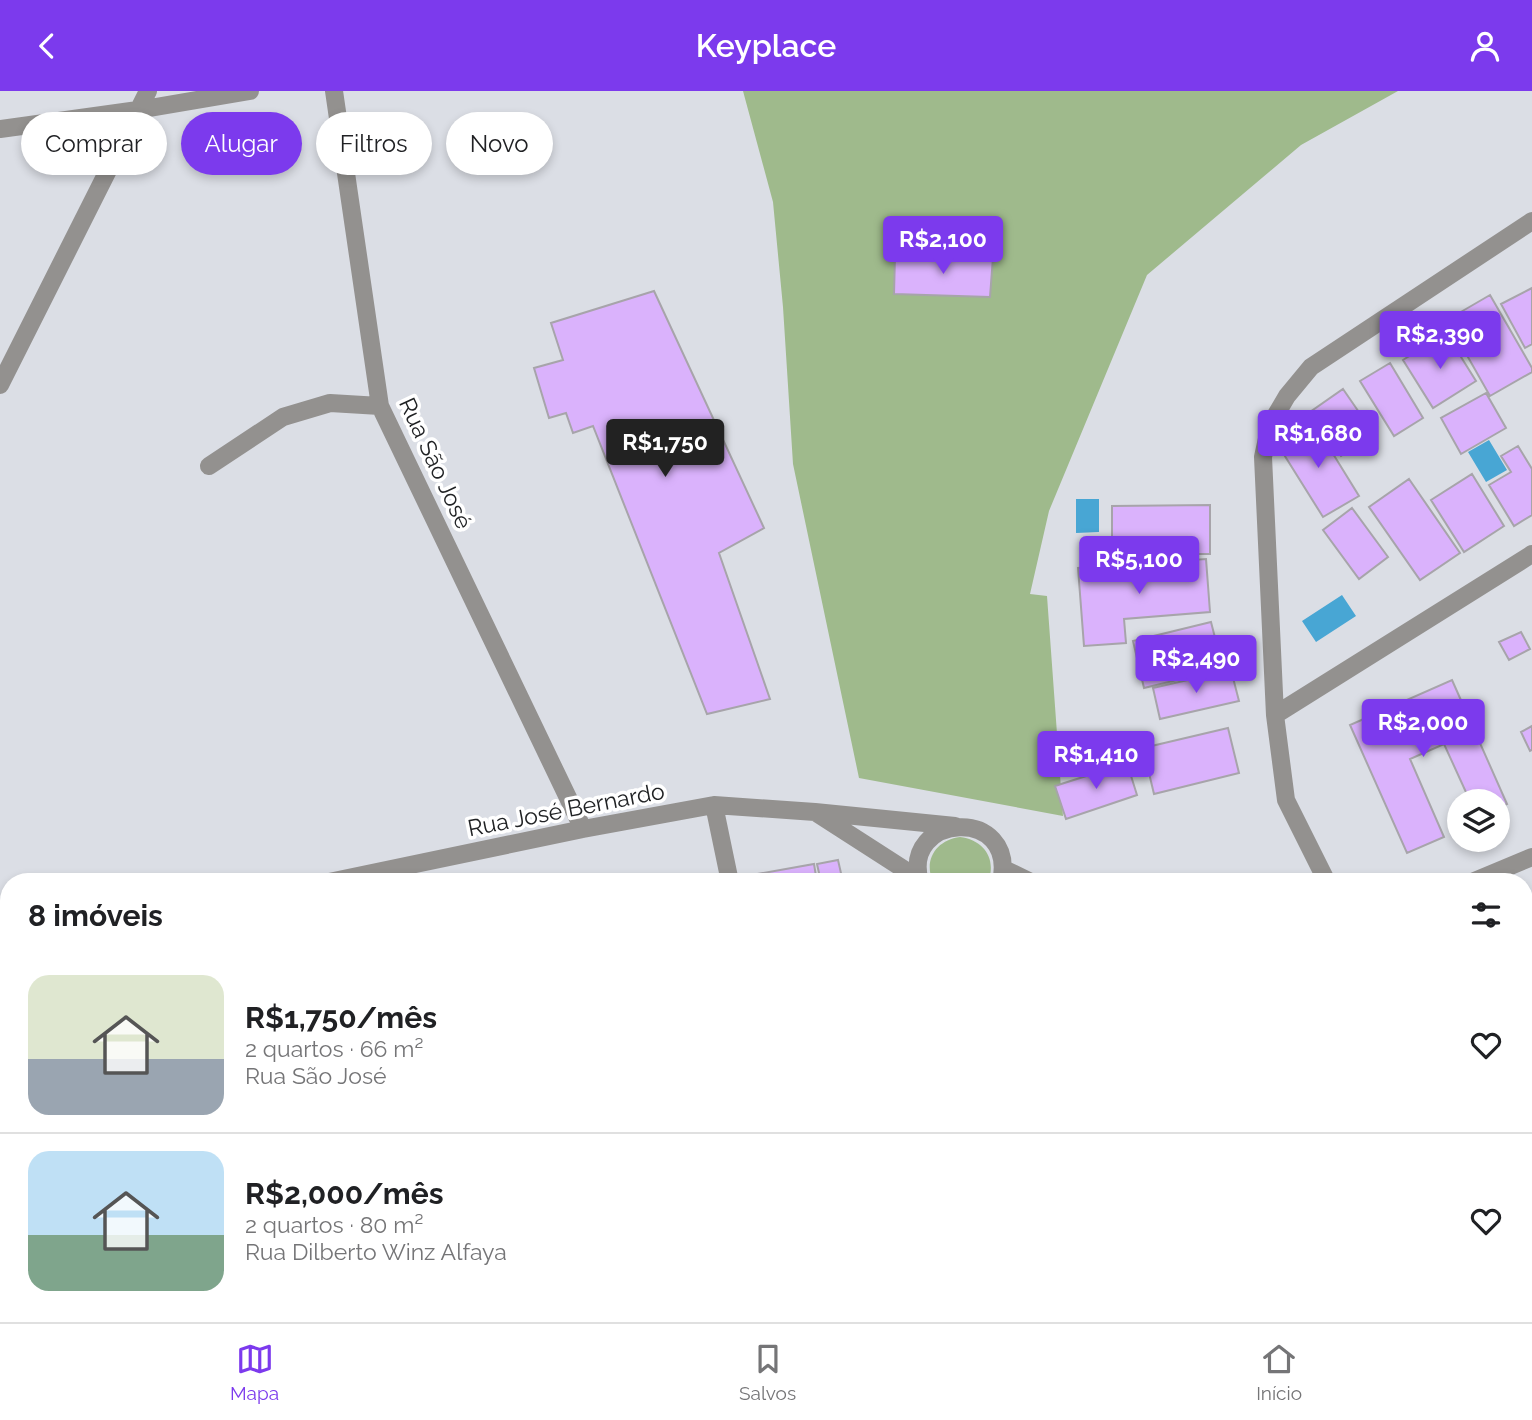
<!DOCTYPE html>
<html lang="pt">
<meta charset="utf-8">
<style>
body{margin:0;font-family:Raleway,sans-serif;background:#f6f6f6;color:#202124;height:100vh;display:flex;flex-direction:column;font-size:26px;white-space:nowrap}
*{box-sizing:border-box;margin:0}
p{font-size:23px;color:#757577}
.icon{flex:none;width:38px;height:38px;fill:none;stroke:currentColor;stroke-width:2;stroke-linecap:round;stroke-linejoin:round}
.map{position:relative;flex:1;overflow:hidden}
.drawer{position:absolute;left:0px;top:782px;width:1533px;height:450px;display:flex;flex-direction:column;background:#fff;border-radius:28px 28px 0 0;box-shadow:0 4px 10px #0003}
.drawer>*{flex:none}
.top-card{position:absolute;left:21px;top:21px;width:700px;height:63px;display:flex;gap:14px}
.controls{position:absolute;left:1447px;top:698px;display:grid;gap:14px}
.controls a{display:grid;place-items:center;width:63px;height:63px;border-radius:50%;background:#fff;box-shadow:0 4px 10px #0003;font-size:35px}
.price{position:absolute;translate:-50% -60px;padding:0 16px;border-radius:7px;background:#7c3aed;color:#fff;font-size:23px;line-height:46px;filter:drop-shadow(0 2px 4px #0008)}
.price::after{content:'';position:absolute;left:50%;top:42px;width:21px;height:16px;margin-left:-10px;background:inherit;clip-path:polygon(0 0,100% 0,50% 100%)}
.price.active{background:#222;color:#fff}
ul{padding:0;list-style:none}
li{display:flex;align-items:center;gap:21px;height:175px;padding:0 28px}
li+li{border-top:2px solid #e0e0e0}
li span{display:grid;place-items:center;flex:none;width:196px;height:140px;border-radius:21px;color:#555}
li>.icon{margin-inline-start:auto}
span .icon{width:84px;height:84px;fill:#fffc;stroke-width:1}
li b{font-size:30px}
h2{display:flex;justify-content:space-between;align-items:center;height:84px;padding:0 28px;font-size:30px}
.pill{padding:0 24px;border-radius:32px;background:#fff;box-shadow:0 4px 10px #0003;font-size:24px;line-height:63px}
.pill.active{background:#7c3aed;color:#fff}
header{display:flex;justify-content:space-between;align-items:center;height:91px;padding:0 28px;background:#7c3aed;color:#fff;font-size:32px;font-weight:600}
.dock{display:flex;justify-content:space-around;align-items:center;height:98px;border-top:2px solid #e0e0e0;background:#fff;font-size:19px;color:#757577}
.dock a{display:grid;justify-items:center;gap:4px}
.dock .active{color:#7c3aed}
.map>svg:first-child{display:block}
</style>
<header><svg class="icon" aria-label="back" viewBox="0 0 24 24"><path d="M15 5l-7 7 7 7"/></svg>Keyplace<svg class="icon" aria-label="person" viewBox="0 0 24 24"><circle cx="12" cy="8" r="4"/><path d="M4 21q1-7 8-7t8 7"/></svg></header>
<div class="map">
<svg width="1532" height="1231" viewBox="0 0 1532 1231">
<rect width="100%" height="100%" fill="#dbdee5"/>
<!-- green -->
<path fill="#9fba8c" d="M 743,0 L 1398,0 L 1301,54 L 1147,184 L 1049,420 L 1030,503 L 1047,505 L 1063,725 L 859,687 L 793,373 L 783,216 L 773,111 Z
M 960,746 C 984,749 997,768 988,791 L 933,791 C 923,768 937,749 960,746 Z"/>
<!-- water -->
<path fill="#48a6d4" d="M 1489,349 L 1507,379 L 1486,391 L 1468,361 Z
M 1076,408 L 1099,408 L 1099,441 L 1076,442 Z
M 1342,504 L 1356,525 L 1316,551 L 1302,530 Z"/>
<!-- building -->
<path fill="#dab2fc" stroke="#a7a4aa" stroke-width="2" d="M 895,164 L 993,166 L 990,206 L 894,203 Z
M 1532,197 L 1532,253 L 1525,257 L 1501,213 Z
M 654,200 L 764,437 L 719,462 L 770,608 L 707,623 L 593,335 L 573,342 L 566,322 L 549,327 L 534,277 L 563,269 L 551,232 Z
M 1490,204 L 1532,277 L 1532,281 L 1490,305 L 1447,229 Z
M 1446,242 L 1476,290 L 1433,317 L 1403,269 Z
M 1390,272 L 1423,327 L 1394,345 L 1360,290 Z
M 1343,298 L 1374,343 L 1341,365 L 1310,321 Z
M 1486,302 L 1506,337 L 1461,363 L 1441,327 Z
M 1314,332 L 1359,405 L 1323,426 L 1278,354 Z
M 1518,355 L 1532,378 L 1532,424 L 1514,435 L 1489,394 L 1511,381 L 1501,365 Z
M 1472,383 L 1504,435 L 1464,461 L 1431,409 Z
M 1409,388 L 1460,462 L 1420,489 L 1369,416 Z
M 1210,414 L 1210,463 L 1112,463 L 1112,415 Z
M 1352,417 L 1388,466 L 1359,488 L 1323,439 Z
M 1206,468 L 1210,521 L 1124,528 L 1126,552 L 1084,555 L 1078,477 Z
M 1211,531 L 1223,578 L 1144,597 L 1133,550 Z
M 1521,541 L 1530,558 L 1509,569 L 1499,551 Z
M 1231,579 L 1239,610 L 1160,628 L 1153,597 Z
M 1452,589 L 1507,713 L 1498,717 L 1498,710 L 1470,710 L 1444,653 L 1410,668 L 1444,746 L 1407,762 L 1350,634 Z
M 1532,635 L 1532,659 L 1530,660 L 1521,641 Z
M 1228,637 L 1239,682 L 1154,703 L 1143,657 Z
M 1127,672 L 1137,704 L 1066,728 L 1055,695 Z
M 838,769 L 843,791 L 821,791 L 817,773 Z
M 814,773 L 817,791 L 747,791 L 746,785 Z
M 64,1223 L 143,1223 L 143,1231 L 64,1231 Z
M 1147,1223 L 1191,1223 L 1192,1231 L 1149,1231 Z
M 1223,1223 L 1366,1223 L 1368,1231 L 1225,1231 Z"/>
<g fill="none" stroke-linecap="round" stroke-linejoin="round">
<!-- minor -->
<path stroke="#93918f" stroke-width="18" d="M 334,0 L 380,315 L 583,738
M 0,38 L 138,19 L 250,0
M 0,294 L 148,0
M 209,375 L 283,326 L 330,312 L 380,315
M 1275,624 L 1532,463
M 714,714 L 730,791
M 818,723 L 919,788
M 1004,778 L 1031,791
M 329,791 L 583,738 L 714,714 L 815,721 L 955,735
M 920,791 C 900,722 1018,714 1001,791
M 1327,791 L 1286,709 L 1275,624 L 1263,366 L 1270,334 L 1287,305 L 1311,276 L 1532,130
M 1472,791 L 1532,766
M 1524,814 L 1532,812
M 0,913 L 9,913
M 820,1223 L 821,1231
M 1114,1223 L 1116,1231
M 32,1231 L 33,1223"/>
</g>
<g text-anchor="middle" dominant-baseline="central" stroke-width="7" stroke-linejoin="round" paint-order="stroke">
<!-- street labels -->
<g font-size="23" fill="#202224" stroke="#fff">
<text transform="translate(436 372) rotate(65)">Rua São José</text>
<text transform="translate(566 718) rotate(-11)">Rua José Bernardo</text>
</g>
</g>
</svg>
<div class="controls">
<a><svg class="icon" aria-label="layers" viewBox="0 0 24 24"><path d="M12 4l9 5-9 5-9-5zM3 14l9 5 9-5"/></svg></a>
</div>
<b class="price" style="left:943px;top:185px">R$2,100</b>
<b class="price" style="left:1440px;top:280px">R$2,390</b>
<b class="price" style="left:1318px;top:379px">R$1,680</b>
<b class="price active" style="left:665px;top:388px">R$1,750</b>
<b class="price" style="left:1139px;top:505px">R$5,100</b>
<b class="price" style="left:1196px;top:604px">R$2,490</b>
<b class="price" style="left:1423px;top:668px">R$2,000</b>
<b class="price" style="left:1096px;top:700px">R$1,410</b>
<div class="top-card">
<a class="pill">Comprar</a>
<a class="pill active">Alugar</a>
<a class="pill">Filtros</a>
<a class="pill">Novo</a>
</div>
<section class="drawer">
<h2>8 imóveis<svg class="icon" aria-label="filters" viewBox="0 0 24 24"><path d="M4 7h16M4 17h16"/><circle cx="9" cy="7" r="2"/><circle cx="15" cy="17" r="2"/></svg></h2>
<ul>
<li><span style="background:linear-gradient(#dfe7d0 60%,#9aa5b1 0)"><svg class="icon" aria-label="home" viewBox="0 0 24 24"><path d="M3 11l9-7 9 7M6 9v11h12V9"/></svg></span><div><b>R$1,750/mês</b><p>2 quartos · 66 m²</p><p>Rua São José</p></div><svg class="icon" aria-label="heart" viewBox="0 0 24 24"><path d="M12 20l-8-8c-3-5 5-10 8-4 3-6 11-1 8 4z"/></svg></li>
<li><span style="background:linear-gradient(#bfe0f5 60%,#7fa58c 0)"><svg class="icon" aria-label="home" viewBox="0 0 24 24"><path d="M3 11l9-7 9 7M6 9v11h12V9"/></svg></span><div><b>R$2,000/mês</b><p>2 quartos · 80 m²</p><p>Rua Dilberto Winz Alfaya</p></div><svg class="icon" aria-label="heart" viewBox="0 0 24 24"><path d="M12 20l-8-8c-3-5 5-10 8-4 3-6 11-1 8 4z"/></svg></li>
</ul>
</section>
</div>
<nav class="dock">
<a class="active"><svg class="icon" aria-label="map" viewBox="0 0 24 24"><path d="M3 6l6-2 6 2 6-2v14l-6 2-6-2-6 2zM9 4v14M15 6v14"/></svg>Mapa</a>
<a><svg class="icon" aria-label="saved" viewBox="0 0 24 24"><path d="M7 4h10v16l-5-4-5 4z"/></svg>Salvos</a>
<a><svg class="icon" aria-label="home" viewBox="0 0 24 24"><path d="M3 11l9-7 9 7M6 9v11h12V9"/></svg>Início</a>
</nav>
